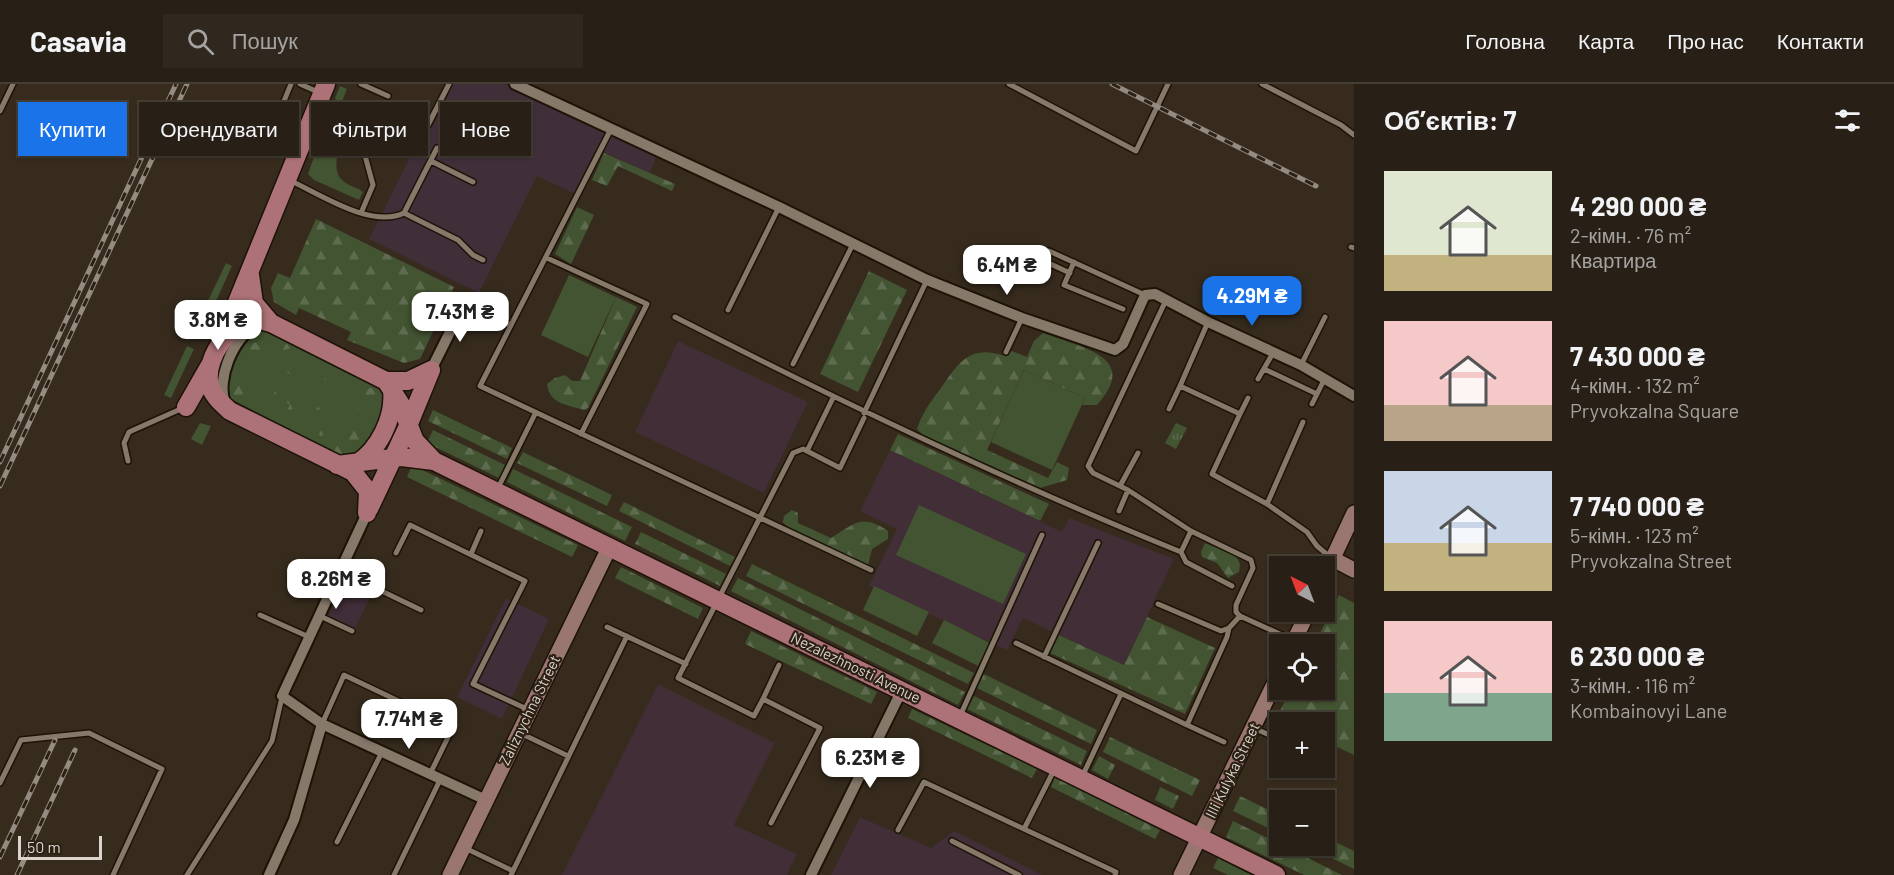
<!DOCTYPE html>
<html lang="uk">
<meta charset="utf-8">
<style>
body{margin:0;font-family:Barlow,sans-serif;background:#30281f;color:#f1f3f6;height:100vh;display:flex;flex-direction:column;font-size:22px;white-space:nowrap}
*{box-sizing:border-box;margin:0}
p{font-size:20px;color:#a5a3a1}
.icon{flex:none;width:33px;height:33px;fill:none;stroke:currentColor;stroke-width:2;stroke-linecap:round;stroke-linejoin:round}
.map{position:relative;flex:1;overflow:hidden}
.side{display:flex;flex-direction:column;background:#282016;width:540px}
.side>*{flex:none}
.top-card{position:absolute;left:18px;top:18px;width:570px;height:54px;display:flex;gap:12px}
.needle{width:39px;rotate:318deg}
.fabs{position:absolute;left:1269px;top:472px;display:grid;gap:12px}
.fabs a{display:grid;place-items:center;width:66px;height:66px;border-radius:0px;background:#282016;box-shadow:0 2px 4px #0004,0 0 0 2px #443e35;font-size:30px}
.scale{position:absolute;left:18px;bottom:15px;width:84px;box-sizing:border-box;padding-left:6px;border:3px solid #ddd5cd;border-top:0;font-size:16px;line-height:21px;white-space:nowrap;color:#ddd5cd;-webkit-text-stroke:4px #2c2114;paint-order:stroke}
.price{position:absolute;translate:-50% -51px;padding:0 14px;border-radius:12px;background:#fff;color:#222;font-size:20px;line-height:39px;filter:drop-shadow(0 2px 3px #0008)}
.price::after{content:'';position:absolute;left:50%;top:36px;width:18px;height:14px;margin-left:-9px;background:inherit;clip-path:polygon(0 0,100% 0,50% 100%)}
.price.current{background:#1a73e8;color:#fff}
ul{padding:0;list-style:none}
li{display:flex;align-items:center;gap:18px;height:150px;padding:0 30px}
li span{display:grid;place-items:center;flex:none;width:168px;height:120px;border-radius:0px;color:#555}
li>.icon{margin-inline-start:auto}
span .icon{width:72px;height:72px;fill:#fffc;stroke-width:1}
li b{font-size:26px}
h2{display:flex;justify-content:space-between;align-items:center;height:72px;padding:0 30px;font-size:26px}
.chip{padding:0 21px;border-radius:0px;background:#282016;box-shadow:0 2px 4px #0004,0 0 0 2px #443e35;font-size:21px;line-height:54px}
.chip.current{background:#1a73e8;color:#fff}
header{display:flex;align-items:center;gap:36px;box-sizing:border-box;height:84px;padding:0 30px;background:#282016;border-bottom:2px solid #443e35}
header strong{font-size:28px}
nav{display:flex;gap:33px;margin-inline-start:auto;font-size:21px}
.search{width:420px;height:54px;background:#30281f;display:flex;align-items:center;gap:15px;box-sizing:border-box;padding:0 21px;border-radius:0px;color:#a5a3a1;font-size:22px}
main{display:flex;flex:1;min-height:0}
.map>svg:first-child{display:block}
</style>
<header>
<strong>Casavia</strong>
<div class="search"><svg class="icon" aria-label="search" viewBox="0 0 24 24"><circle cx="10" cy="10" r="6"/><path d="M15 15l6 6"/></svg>Пошук</div>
<nav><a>Головна</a><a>Карта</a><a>Про нас</a><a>Контакти</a></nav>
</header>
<main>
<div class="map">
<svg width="1354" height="791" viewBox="0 0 1354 791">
<defs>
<pattern id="forest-firs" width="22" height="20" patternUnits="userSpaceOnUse" patternTransform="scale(1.5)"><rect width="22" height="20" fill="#425431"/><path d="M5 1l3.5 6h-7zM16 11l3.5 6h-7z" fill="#5d6c4e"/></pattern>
<pattern id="park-tufts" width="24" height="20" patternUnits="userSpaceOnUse" patternTransform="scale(1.5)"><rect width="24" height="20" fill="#425431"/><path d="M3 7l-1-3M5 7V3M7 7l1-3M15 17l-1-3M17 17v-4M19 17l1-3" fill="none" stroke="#5d6c4e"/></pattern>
</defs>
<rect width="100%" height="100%" fill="#362b1d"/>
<!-- commercial -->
<path fill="#402e38" d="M 453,0 L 504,0 L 656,73 L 650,89 L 596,65 L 575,110 L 537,92 L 479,209 L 369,155 L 420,53 L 433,42 Z
M 345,497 L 372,509 L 355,545 L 328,533 Z
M 506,514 L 549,535 L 502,635 L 457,613 Z"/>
<!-- education -->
<path fill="#412e36" d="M 678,257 L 808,318 L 764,409 L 635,348 Z
M 890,366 L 1062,448 L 1069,434 L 1174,475 L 1124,581 L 1023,534 L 1007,566 L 869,502 L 897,445 L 860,427 Z
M 658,600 L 775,659 L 734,741 L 797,770 L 787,791 L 562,791 Z
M 860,733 L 931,764 L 954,747 L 1042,791 L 831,791 Z"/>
<!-- grass -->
<path fill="#425431" d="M 340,2 L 347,5 L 339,25 L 335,14 Z
M 339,41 L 346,49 C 340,62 330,84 342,96 C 348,102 357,103 363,108 L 359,116 L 314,96 L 308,90 L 322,50 Z
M 226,179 L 232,182 L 200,252 L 193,248 Z
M 569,191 L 616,213 L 588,273 L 541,251 Z
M 261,246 L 380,301 L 388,318 L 368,363 L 345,373 L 229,314 C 221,298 245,252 261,246 Z
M 187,262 L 194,265 L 171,314 L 164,311 Z
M 1024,286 L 1085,314 L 1052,386 L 991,358 Z
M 200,339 L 211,342 L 202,361 L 191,355 Z
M 919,421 L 1026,470 L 1003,520 L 896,471 Z
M 874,502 L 929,528 L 917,552 L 863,526 Z
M 944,536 L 990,559 L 978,582 L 932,559 Z
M 1218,774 L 1251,791 L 1228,791 L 1213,784 Z"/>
<!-- forest -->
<path fill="url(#forest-firs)" d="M 604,69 L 675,100 L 672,107 L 618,82 L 607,102 L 592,96 Z
M 577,123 L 594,131 L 571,180 L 555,170 Z
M 316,135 L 454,203 L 420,275 L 404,279 L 347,256 L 351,248 L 299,224 L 296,231 L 274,218 L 271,204 L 278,189 L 290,194 Z
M 869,187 L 907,206 L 858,308 L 820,290 Z
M 616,213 L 637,223 L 588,324 L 584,326 C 568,321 549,320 547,300 L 555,294 L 565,291 L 572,297 L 580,297 Z
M 1043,249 C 1081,264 1141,272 1097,321 L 1082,321 L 1085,314 L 1024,286 L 987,366 L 1048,394 L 1057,378 L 1069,384 L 1067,396 L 1040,404 L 924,352 L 917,345 C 922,329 931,317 941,304 C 959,278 970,260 1005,272 L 1012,267 L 1027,273 L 1034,257 Z
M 253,258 L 272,264 L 282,258 L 287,260 L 290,264 C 274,275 261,275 246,262 L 247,259 Z
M 293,283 L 313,285 L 313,288 C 303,297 294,295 285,286 Z
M 338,283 L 343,293 L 353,299 L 354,305 L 351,307 L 331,297 L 328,301 L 331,311 L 328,313 L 322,302 L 328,286 Z
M 240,300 L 260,312 L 257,315 L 245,309 L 235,314 L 230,311 L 230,308 Z
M 371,304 L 377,307 L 382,321 L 362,328 L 358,325 L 363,305 Z
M 277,306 L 294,318 L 292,326 L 283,337 L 266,329 L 269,326 L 285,330 L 290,321 C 285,316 277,315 274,309 Z
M 318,323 L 333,335 L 326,351 L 320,352 L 314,342 L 321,334 L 313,327 Z
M 433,326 L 512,364 L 507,375 L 428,337 Z
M 353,346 L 368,349 L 370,358 L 363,369 L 345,373 L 330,366 L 342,349 Z
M 433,346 L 505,381 L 499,394 L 427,359 Z
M 898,350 L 1049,420 L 1040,437 L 890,366 Z
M 523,368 L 612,411 L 607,422 L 517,379 Z
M 412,381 L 578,461 L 572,473 L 407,393 Z
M 513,385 L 632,443 L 625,457 L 507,398 Z
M 624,418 L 735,473 L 730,482 L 619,427 Z
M 792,426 L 798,429 L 798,439 L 831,454 C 855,440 861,429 888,447 L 888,455 L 872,465 L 868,481 L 789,444 L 783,438 L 784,432 Z
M 641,448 L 726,490 L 720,502 L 635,460 Z
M 1205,459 L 1236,472 L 1240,480 L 1239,488 L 1228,494 L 1217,479 L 1202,473 L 1201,468 Z
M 752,480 L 974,589 L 968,600 L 746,492 Z
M 621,483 L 703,524 L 698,535 L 615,494 Z
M 738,494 L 965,608 L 958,621 L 731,507 Z
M 1339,511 L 1354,519 L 1354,671 L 1325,657 L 1324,639 L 1287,639 L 1276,634 L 1291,606 L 1324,606 L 1324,561 L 1314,561 Z
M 1147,533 L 1215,564 L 1185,630 L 1050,569 L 1059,551 L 1124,581 Z
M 751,547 L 877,608 L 871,620 L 745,560 Z
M 984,590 L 1097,646 L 1091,660 L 977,604 Z
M 974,612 L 1087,667 L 1081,681 L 967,625 Z
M 912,625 L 1037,685 L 1032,694 L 908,634 Z
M 1110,653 L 1200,696 L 1192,712 L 1103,668 Z
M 1099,672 L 1115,681 L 1108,695 L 1092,686 Z
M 1055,693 L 1160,746 L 1155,755 L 1051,703 Z
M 1160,703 L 1179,712 L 1173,725 L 1155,716 Z
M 1240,712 L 1279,731 L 1279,749 L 1233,727 Z
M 1233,737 L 1342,791 L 1304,791 L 1226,753 Z
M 1325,753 L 1354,767 L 1354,785 L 1307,762 L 1324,762 Z"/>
<!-- park -->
<path fill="url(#park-tufts)" d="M 1176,339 L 1187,344 L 1176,365 L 1165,359 Z"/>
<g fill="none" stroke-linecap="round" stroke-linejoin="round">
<defs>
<path id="lane" d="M 300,0 L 318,8
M 361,0 L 388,12
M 1009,0 L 1136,67 L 1168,0
M 1262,0 L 1341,41 L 1354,51
M 0,27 L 13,0
M 318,30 L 344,38 L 360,53 L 373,101 L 361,129
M 428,41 L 449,0
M 611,45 L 480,302 L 871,486
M 263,68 L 291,0
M 431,77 L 473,98
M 289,96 C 320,110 371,145 404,129 L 437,64
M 404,129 L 458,156 L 473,171 L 483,176
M 1351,163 L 1354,164
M 1032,167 L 1044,177 L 1070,189
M 1049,167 L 1145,211
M 547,174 L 647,220 L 581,350
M 1074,178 L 1064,201 L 1123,225
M 1166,216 L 1088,382 L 1093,389 L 1128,406 L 1191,447 L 1251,476 L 1253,484 L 1236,521 L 1236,528 L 1240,532 L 1293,556
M 464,220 L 510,241
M 728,226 L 779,123
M 675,233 C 841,318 1008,398 1181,468
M 1208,238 L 1180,302 L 1240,330 L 1212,390 L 1267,420
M 1006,268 L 1022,234
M 793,280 L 853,160
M 1301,281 L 1325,233
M 1264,285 L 1317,310
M 1258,295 L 1273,269
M 1312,320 L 1325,294
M 1169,325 L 1180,302
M 864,329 L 927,196
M 1240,330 L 1248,314
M 1303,338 L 1267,420 L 1307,448 L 1317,462 L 1330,473
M 807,367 L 833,314
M 128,377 L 124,359 L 129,348 L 183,324
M 1120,402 L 1138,369
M 497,406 L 535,330
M 1119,427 L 1128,406
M 1191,447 L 1181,468 L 1186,478 L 1232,502
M 396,469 L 410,441 L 525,497 L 473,600 L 529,626
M 471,470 L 481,447
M 340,487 L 421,526
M 1158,520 L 1221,547 L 1229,544 L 1240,532
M 260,531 L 309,553
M 320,532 L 352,547
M 607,543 L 686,580
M 1016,559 L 1187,641 L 1227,553 L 1229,544
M 1044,573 L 1098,459
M 763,615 L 779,581
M 960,632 L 1042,451
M 322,640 L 344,591 L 453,643 L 430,690
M 1187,641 L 1224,658
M 1254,644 L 1280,656
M 520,649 L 568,672
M 1082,693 L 1121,610
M 0,699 L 21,656 L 89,649 L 162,685 L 113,791
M 771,739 L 820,644 L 763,615 L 754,632 L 678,594 L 793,369 L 803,365 L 840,384 L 864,334
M 1024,745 L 1116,788 L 1115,791
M 898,746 L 924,698 L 1024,745 L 1054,686
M 952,757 L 1019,791
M 337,758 L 382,668
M 465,764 L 513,787
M 187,791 L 272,657 L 282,613
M 394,791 L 440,696
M 511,791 L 627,552"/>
<path id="street" d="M 515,0 L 779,123 L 927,196 L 1022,234 L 1115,266 L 1123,260 L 1145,211 L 1155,210 L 1208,238 L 1301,281 L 1354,312
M 431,286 L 464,220
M 225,319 C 216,297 233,252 256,242
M 367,429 L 282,612 L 322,640 L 486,716
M 269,791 L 294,736 L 322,640
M 811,791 L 902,606"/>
<path id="secondary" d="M 1333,475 L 1354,486
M 1324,493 L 1354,429
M 1292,561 L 1308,528
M 450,791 L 610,462
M 1181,791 L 1280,588"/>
<path id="primary" d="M 250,191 L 254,219 L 271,239
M 222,255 L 326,0
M 386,297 L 408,297 L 431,286
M 186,323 L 210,281
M 356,380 C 379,366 395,333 392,306
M 337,381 L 401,373 L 434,377 L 1276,791
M 369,425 L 408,342 L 431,286
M 367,429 L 368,407 L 353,388 L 230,327 C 221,319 211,311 209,297 C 206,273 230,237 257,236 C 261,236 266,238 271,239 L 386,297 L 400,319 L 415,357 L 434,377"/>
</defs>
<!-- lane casing -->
<use href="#lane" stroke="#1d1307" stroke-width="8"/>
<!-- street casing -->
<use href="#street" stroke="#1d1307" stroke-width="14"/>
<!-- secondary casing -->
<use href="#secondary" stroke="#1d1307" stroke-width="18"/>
<!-- primary casing -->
<use href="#primary" stroke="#1d1307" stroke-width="21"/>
<!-- lane -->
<use href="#lane" stroke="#87796a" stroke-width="5"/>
<!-- street -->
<use href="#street" stroke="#87796a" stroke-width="10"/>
<!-- secondary -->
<use href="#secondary" stroke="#9a7670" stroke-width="15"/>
<!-- primary -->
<use href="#primary" stroke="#ac7277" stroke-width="18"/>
<defs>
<path id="rail" d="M 1112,0 L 1316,102
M 0,378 L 176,0
M 0,402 L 187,0
M 0,773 L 55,656
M 17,791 L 75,666"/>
</defs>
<!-- rail casing -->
<use href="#rail" stroke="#958b81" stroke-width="5"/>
<!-- rail -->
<use href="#rail" stroke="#2c2114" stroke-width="3" stroke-dasharray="9" stroke-linecap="butt"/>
</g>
<g text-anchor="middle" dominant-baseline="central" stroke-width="4.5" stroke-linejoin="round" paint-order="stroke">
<!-- street labels -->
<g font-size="15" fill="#ddd5cd" stroke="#2c2114">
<text transform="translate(856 583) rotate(26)">Nezalezhnosti Avenue</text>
<text transform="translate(529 626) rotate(-64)">Zaliznychna Street</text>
<text transform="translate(1232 686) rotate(-64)">Illi Kulyka Street</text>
</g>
</g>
</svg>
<div class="fabs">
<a><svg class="needle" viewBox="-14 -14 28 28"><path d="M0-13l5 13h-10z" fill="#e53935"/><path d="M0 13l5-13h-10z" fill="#a5a3a1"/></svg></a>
<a><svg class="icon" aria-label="locate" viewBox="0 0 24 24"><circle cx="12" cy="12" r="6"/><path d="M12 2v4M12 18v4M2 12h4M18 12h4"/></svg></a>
<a>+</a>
<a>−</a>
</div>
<div class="scale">50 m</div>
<b class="price" style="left:1007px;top:212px">6.4M ₴</b>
<b class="price current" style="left:1252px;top:243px">4.29M ₴</b>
<b class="price" style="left:460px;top:259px">7.43M ₴</b>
<b class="price" style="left:218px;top:267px">3.8M ₴</b>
<b class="price" style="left:336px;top:526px">8.26M ₴</b>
<b class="price" style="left:409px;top:666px">7.74M ₴</b>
<b class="price" style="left:870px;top:705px">6.23M ₴</b>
<div class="top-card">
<a class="chip current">Купити</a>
<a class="chip">Орендувати</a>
<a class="chip">Фільтри</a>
<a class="chip">Нове</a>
</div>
</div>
<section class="side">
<h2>Об’єктів: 7<svg class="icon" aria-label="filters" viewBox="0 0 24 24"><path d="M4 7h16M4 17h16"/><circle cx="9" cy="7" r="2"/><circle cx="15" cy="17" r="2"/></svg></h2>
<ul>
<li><span style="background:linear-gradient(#dfe7d0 70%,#c2b280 0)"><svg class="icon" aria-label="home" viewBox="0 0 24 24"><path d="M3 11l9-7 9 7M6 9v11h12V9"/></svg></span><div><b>4 290 000 ₴</b><p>2-кімн. · 76 m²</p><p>Квартира</p></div></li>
<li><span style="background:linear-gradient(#f6c9c9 70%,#b9a48a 0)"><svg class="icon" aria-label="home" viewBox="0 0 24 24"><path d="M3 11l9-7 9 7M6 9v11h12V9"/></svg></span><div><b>7 430 000 ₴</b><p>4-кімн. · 132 m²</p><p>Pryvokzalna Square</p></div></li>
<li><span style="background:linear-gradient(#c9d6e8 60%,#c2b280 0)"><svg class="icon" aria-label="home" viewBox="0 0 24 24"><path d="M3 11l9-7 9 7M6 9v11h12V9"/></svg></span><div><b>7 740 000 ₴</b><p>5-кімн. · 123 m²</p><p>Pryvokzalna Street</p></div></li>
<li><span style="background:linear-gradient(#f6c9c9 60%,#7fa58c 0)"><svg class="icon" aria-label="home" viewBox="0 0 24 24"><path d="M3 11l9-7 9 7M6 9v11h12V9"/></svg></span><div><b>6 230 000 ₴</b><p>3-кімн. · 116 m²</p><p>Kombainovyi Lane</p></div></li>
</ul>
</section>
</main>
